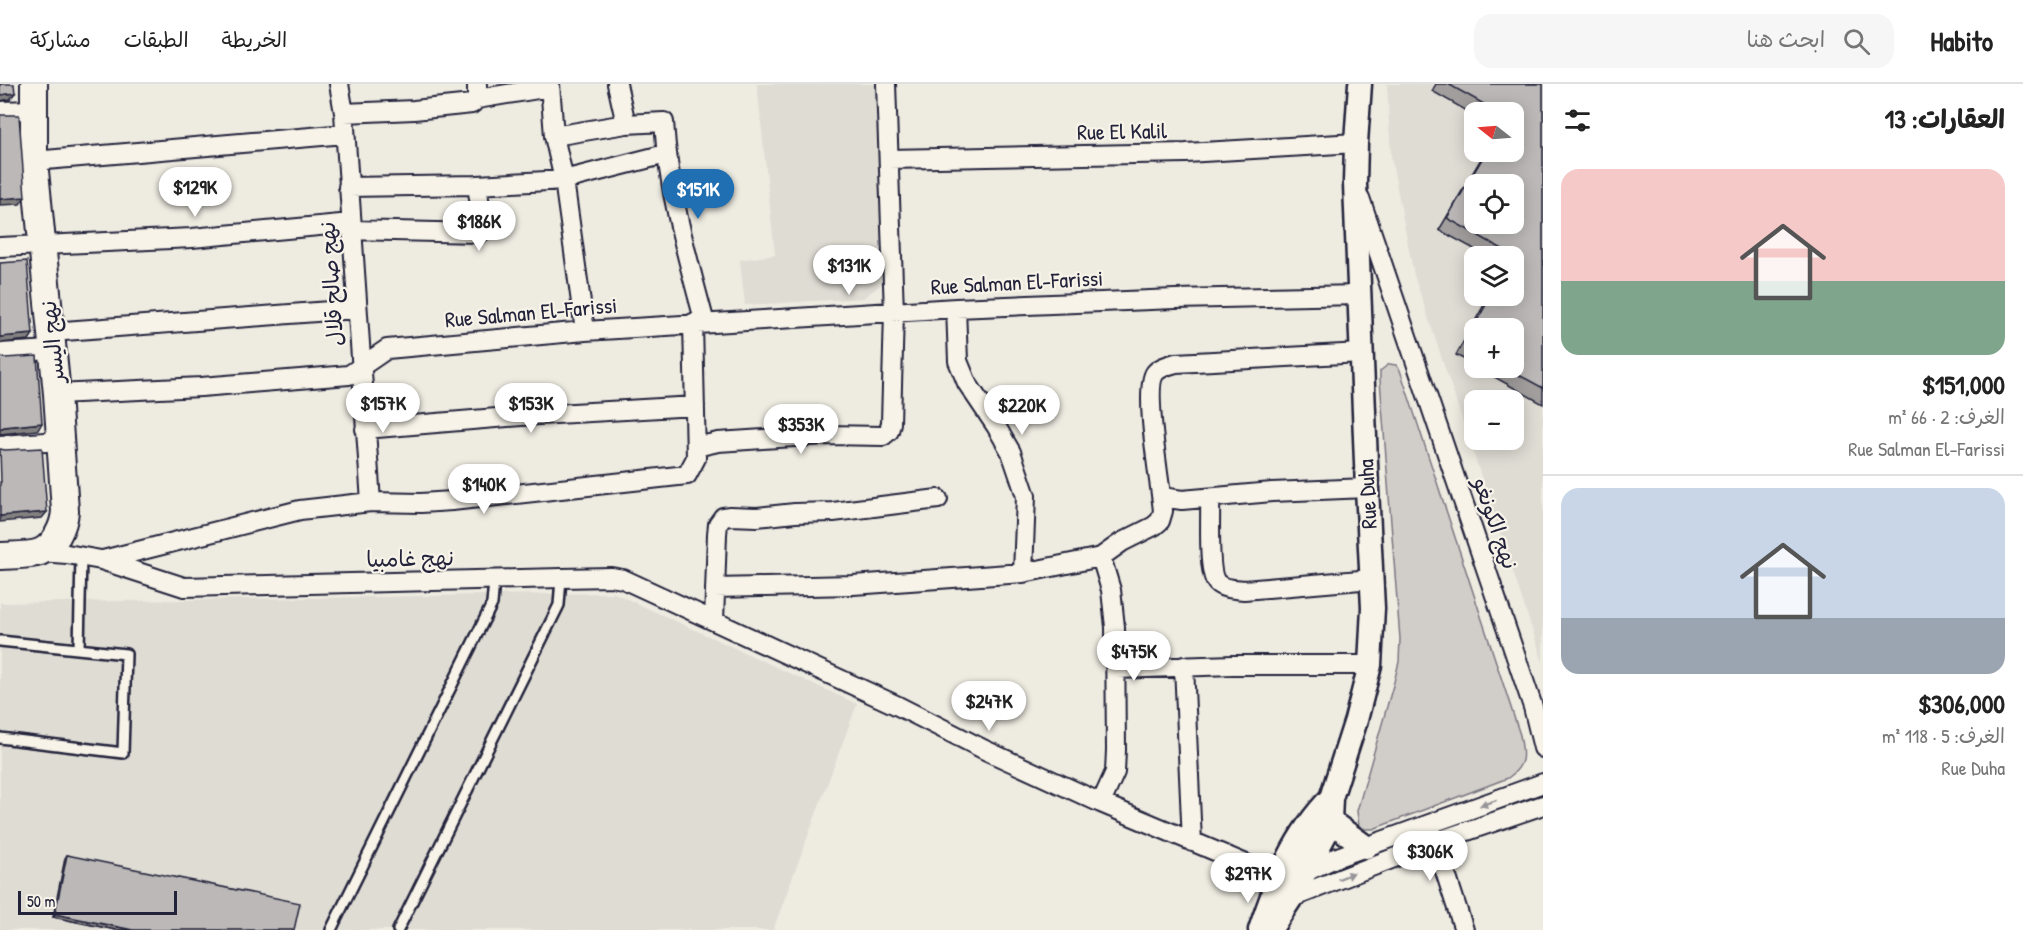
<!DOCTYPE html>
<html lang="ar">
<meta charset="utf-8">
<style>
body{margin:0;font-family:"Patrick Hand","Playpen Sans Arabic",sans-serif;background:#f6f6f6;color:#222;direction:rtl;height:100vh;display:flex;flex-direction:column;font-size:22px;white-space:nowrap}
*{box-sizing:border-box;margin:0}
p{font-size:20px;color:#767676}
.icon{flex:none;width:33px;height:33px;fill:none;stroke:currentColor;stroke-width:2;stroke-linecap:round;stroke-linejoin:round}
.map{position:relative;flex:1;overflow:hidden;direction:ltr}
.drawer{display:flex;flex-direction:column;background:#fff;width:480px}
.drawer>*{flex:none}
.needle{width:39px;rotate:287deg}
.fabs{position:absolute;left:1464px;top:18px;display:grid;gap:12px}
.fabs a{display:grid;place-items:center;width:60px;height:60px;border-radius:12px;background:#fff;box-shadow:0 3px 15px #0003;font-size:30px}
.scale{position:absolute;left:18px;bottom:15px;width:159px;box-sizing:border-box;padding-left:6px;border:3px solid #22223b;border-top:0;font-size:16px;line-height:21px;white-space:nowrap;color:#22223b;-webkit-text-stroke:4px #f7f3e8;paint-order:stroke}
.price{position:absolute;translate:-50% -51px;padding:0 14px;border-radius:21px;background:#fff;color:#222;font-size:20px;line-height:39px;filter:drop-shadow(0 2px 3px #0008)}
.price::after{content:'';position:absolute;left:50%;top:36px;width:18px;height:14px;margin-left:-9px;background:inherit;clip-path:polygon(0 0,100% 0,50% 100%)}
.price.selected{background:#1f6fb2;color:#fff}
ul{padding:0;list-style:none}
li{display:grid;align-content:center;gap:12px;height:318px;padding:0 18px}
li+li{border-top:2px solid #e0e0e0}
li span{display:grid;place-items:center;height:186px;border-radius:18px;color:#555}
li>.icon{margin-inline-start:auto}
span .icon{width:108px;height:108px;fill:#fffc;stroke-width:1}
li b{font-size:26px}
h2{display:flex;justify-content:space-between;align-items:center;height:72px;padding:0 18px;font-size:26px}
header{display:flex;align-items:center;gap:36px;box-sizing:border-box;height:84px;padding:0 30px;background:#fff;border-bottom:2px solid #e0e0e0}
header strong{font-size:28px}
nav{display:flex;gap:33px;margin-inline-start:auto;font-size:21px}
.search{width:420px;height:54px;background:#f6f6f6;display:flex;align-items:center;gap:15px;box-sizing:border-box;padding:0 21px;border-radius:18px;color:#767676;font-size:22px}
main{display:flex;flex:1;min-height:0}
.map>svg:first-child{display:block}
</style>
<header>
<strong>Habito</strong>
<div class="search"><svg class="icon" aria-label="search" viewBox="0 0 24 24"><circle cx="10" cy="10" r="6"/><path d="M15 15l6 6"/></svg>ابحث هنا</div>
<nav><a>الخريطة</a><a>الطبقات</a><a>مشاركة</a></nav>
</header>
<main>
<section class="drawer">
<h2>العقارات: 13<svg class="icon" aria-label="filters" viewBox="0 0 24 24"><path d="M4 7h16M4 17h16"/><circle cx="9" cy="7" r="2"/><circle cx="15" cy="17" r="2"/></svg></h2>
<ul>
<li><span style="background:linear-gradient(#f6c9c9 60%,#7fa58c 0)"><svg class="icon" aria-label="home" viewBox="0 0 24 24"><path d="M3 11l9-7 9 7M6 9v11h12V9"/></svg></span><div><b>$151,000</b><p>الغرف: 2 · 66 m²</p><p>Rue Salman El-Farissi</p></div></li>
<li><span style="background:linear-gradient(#c9d6e8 70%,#9aa5b1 0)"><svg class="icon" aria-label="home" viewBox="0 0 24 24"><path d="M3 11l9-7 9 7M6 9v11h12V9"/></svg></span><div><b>$306,000</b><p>الغرف: 5 · 118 m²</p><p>Rue Duha</p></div></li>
</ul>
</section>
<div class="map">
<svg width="1543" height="846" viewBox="0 0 1543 846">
<rect width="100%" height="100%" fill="#eeebe1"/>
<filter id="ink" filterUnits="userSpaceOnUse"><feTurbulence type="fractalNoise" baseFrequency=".0167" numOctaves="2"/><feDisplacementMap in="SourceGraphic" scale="12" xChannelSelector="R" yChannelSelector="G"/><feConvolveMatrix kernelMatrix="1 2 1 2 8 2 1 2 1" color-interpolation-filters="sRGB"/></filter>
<g filter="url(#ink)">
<!-- built -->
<path fill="#dfdcd4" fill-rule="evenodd" d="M 757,0 L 877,0 L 885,198 L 863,214 L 745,221 L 740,176 L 775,171 Z
M 1387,0 L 1543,0 L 1543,578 L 1414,191 L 1391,73 ZM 1474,28 L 1514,28 L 1514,68 L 1474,68 ZM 1474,100 L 1514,100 L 1514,140 L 1474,140 ZM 1474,172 L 1514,172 L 1514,212 L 1474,212 ZM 1474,244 L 1514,244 L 1514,284 L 1474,284 ZM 1474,316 L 1514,316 L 1514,356 L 1474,356 Z
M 614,509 L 857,620 L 773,846 L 0,846 L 0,519 Z"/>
<!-- green -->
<path fill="#d1cdc9" stroke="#7a7882" stroke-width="1.5" d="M 1389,280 L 1396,281 L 1400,286 L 1520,651 C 1524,671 1526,681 1508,694 L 1373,745 L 1365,745 L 1359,742 L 1357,727 L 1394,598 L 1399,578 L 1400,555 L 1380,296 L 1380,287 Z"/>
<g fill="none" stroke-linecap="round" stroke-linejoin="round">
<defs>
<path id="service" d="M 0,557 L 126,570 L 123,669 L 0,654
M 79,565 L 81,472
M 331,846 L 492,520 L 494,497
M 398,846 L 559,521 L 561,494"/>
<path id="minor" d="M 339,0 L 344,29 L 371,418
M 550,0 L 554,52 L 564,96 L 585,247
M 617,0 L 626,40
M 477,15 L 550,3
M 0,27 L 33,26
M 344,29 L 414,26 L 472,20 L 477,15 L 477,0
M 554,52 L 626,40 L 664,38 C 668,106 687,173 705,239
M 889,75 L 1186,69 L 1356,59
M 34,77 L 345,50
M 348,103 L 477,101
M 1360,114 L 1533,623 L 1543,664
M 351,146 L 479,149 L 482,147 L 483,142 L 477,101 L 564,96 L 666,70
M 0,163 L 192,154 L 351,139
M 956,224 L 958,277 L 967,299 L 996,342 L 1011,368 L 1026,412 L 1023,489
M 51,248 L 356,225
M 0,269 L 52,266
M 57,310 L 201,303 L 349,291 L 387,265 L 585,247 L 956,224 L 1175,215 L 1360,211
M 365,345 L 521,332 L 695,322
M 0,361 L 61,357
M 696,363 L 718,358 L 826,351 L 883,352 L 889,347 L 891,339 L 894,228 L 886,0
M 1162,413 L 1182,416 L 1272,408 L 1367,404
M 1210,414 C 1211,430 1207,489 1217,499 C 1223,505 1236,505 1244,506 L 1372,495
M 40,468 L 67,470 L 101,476 L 184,503 L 561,494 L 611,493 L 623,495 L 898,622 L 985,666 L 1101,719 L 1253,783 L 1273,806 L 1291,814 L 1435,758 L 1543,721
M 103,476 L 300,426 L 371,418 L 421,419 L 452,417 L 687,391 L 696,374 L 693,239
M 715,504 L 853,501 L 1023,489 L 1101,473 L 1122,458 L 1154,442 L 1160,437 L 1163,427 C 1161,404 1143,305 1155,289 C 1160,283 1169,281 1176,279 L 1362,269
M 714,537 L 717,450 L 718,440 L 723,433 L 730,432 L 757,433 L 795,429 L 833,428 L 938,415
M 1184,582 L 1192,758
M 1116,585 L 1233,581 L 1370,581
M 1101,719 L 1115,688 L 1116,666 L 1115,543 L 1111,506 L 1101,473
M 1432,747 L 1464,846
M 1253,783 L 1286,781 L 1303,789 L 1335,774 L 1543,699"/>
<path id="tertiary" d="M 1330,737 L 1366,763
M 1260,846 C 1276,798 1295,750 1331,714
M 1270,846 L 1291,814 L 1326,749 L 1330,737 L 1331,714 L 1356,636 L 1370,581 L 1373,524 L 1367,404 L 1355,100 L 1356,59 L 1360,0"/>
<path id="secondary" d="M 0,472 C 12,471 29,472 40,468 C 55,462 64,442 65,427 L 57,310 L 34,77 L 34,0"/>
</defs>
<!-- service casing -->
<use href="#service" stroke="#22223b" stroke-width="14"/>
<!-- minor casing -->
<use href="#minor" stroke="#22223b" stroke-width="22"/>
<!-- tertiary casing -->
<use href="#tertiary" stroke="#22223b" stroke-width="27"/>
<!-- secondary casing -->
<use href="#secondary" stroke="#22223b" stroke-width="30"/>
<!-- service -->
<use href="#service" stroke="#f7f3e8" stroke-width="9"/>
<!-- minor -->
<use href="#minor" stroke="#f7f3e8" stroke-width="18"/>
<!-- tertiary -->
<use href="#tertiary" stroke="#f7f3e8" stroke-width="22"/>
<!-- secondary -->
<use href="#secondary" stroke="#f7f3e8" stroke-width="26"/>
</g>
<!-- wall -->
<path fill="#a19e9d" stroke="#22223b" stroke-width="1.5" d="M 1436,0 L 1543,0 L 1543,320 L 1478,284 L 1514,284 L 1474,244 L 1474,281 L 1456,271 L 1489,212 L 1514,212 L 1514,172 L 1487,172 L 1439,146 L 1485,68 L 1514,68 L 1514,28 L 1474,28 L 1474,31 L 1432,7 Z
M 67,771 L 294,846 L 116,846 L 53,833 L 65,774 Z"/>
<!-- shaded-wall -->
<path fill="#838180" stroke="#22223b" stroke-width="1.5" d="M 15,9 L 10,15 L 0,17 L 0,11 Z
M 25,113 L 20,120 L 0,121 L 0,115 Z
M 33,250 L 29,256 L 0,259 L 0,253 Z
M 42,339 L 38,346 L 0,350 L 0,345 L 4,343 Z
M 47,428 L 42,434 L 0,438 L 0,432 Z
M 55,830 L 133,846 L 116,846 L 53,833 Z"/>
<!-- building -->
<path fill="#bbb8b7" stroke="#22223b" stroke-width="1.5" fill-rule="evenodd" d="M 0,0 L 14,0 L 15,9 L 0,11 Z
M 1448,0 L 1543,0 L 1543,304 L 1506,284 L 1514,284 L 1514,244 L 1474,244 L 1474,266 L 1464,260 L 1491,212 L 1514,212 L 1514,172 L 1512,172 L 1513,171 L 1447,134 L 1486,68 L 1514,68 L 1514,28 L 1498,28 ZM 1474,100 L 1514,100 L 1514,140 L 1474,140 Z
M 0,31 L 19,31 L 25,113 L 0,115 Z
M 27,177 L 33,250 L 0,253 L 0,179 Z
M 0,272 L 4,274 L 37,272 L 42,339 L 4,343 L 0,345 Z
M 42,364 L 47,428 L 0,432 L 0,398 L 1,398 L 0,365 L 5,366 Z
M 67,771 L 300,819 L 294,846 L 133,846 L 55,830 Z"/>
<!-- one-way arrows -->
<defs><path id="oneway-solid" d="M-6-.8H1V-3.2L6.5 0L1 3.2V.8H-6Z" transform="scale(1.5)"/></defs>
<g fill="#97959a">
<use href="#oneway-solid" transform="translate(1488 719) rotate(161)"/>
<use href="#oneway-solid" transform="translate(1346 792) rotate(-22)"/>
</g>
</g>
<g text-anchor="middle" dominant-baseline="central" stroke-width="4.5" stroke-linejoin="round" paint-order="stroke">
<!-- street labels -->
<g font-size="22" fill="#22223b" stroke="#f7f3e8">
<text transform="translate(1122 47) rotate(-1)">Rue El Kalil</text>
<text transform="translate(1017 198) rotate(-3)">Rue Salman El-Farissi</text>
<text transform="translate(331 200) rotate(-94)">نهج صالح قلال</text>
<text transform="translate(531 228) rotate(-5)">Rue Salman El-Farissi</text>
<text transform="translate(52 258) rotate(-96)">نهج اليسر</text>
<text transform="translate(1367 410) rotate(-93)">Rue Duha</text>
<text transform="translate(1496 439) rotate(71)">نهج الكونغو</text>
<text transform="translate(410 474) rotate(-1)">نهج غامبيا</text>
</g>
</g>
</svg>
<div class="fabs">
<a><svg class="needle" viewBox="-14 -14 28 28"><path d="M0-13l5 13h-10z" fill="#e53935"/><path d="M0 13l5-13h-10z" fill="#767676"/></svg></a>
<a><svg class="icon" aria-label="locate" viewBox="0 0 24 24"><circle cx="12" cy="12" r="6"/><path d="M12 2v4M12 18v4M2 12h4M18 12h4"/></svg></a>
<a><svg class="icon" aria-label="layers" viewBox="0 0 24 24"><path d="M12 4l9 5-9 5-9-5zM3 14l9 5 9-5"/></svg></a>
<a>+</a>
<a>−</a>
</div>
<div class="scale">50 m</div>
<b class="price" style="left:195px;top:134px">$129K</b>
<b class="price selected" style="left:698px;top:136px">$151K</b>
<b class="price" style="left:479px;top:168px">$186K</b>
<b class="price" style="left:849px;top:212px">$131K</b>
<b class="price" style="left:383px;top:350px">$157K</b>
<b class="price" style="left:531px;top:350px">$153K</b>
<b class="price" style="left:1022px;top:352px">$220K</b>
<b class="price" style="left:801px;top:371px">$353K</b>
<b class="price" style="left:484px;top:431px">$140K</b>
<b class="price" style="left:1134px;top:598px">$475K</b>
<b class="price" style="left:989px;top:648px">$247K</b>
<b class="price" style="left:1430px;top:798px">$306K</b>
<b class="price" style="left:1248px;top:820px">$297K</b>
</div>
</main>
